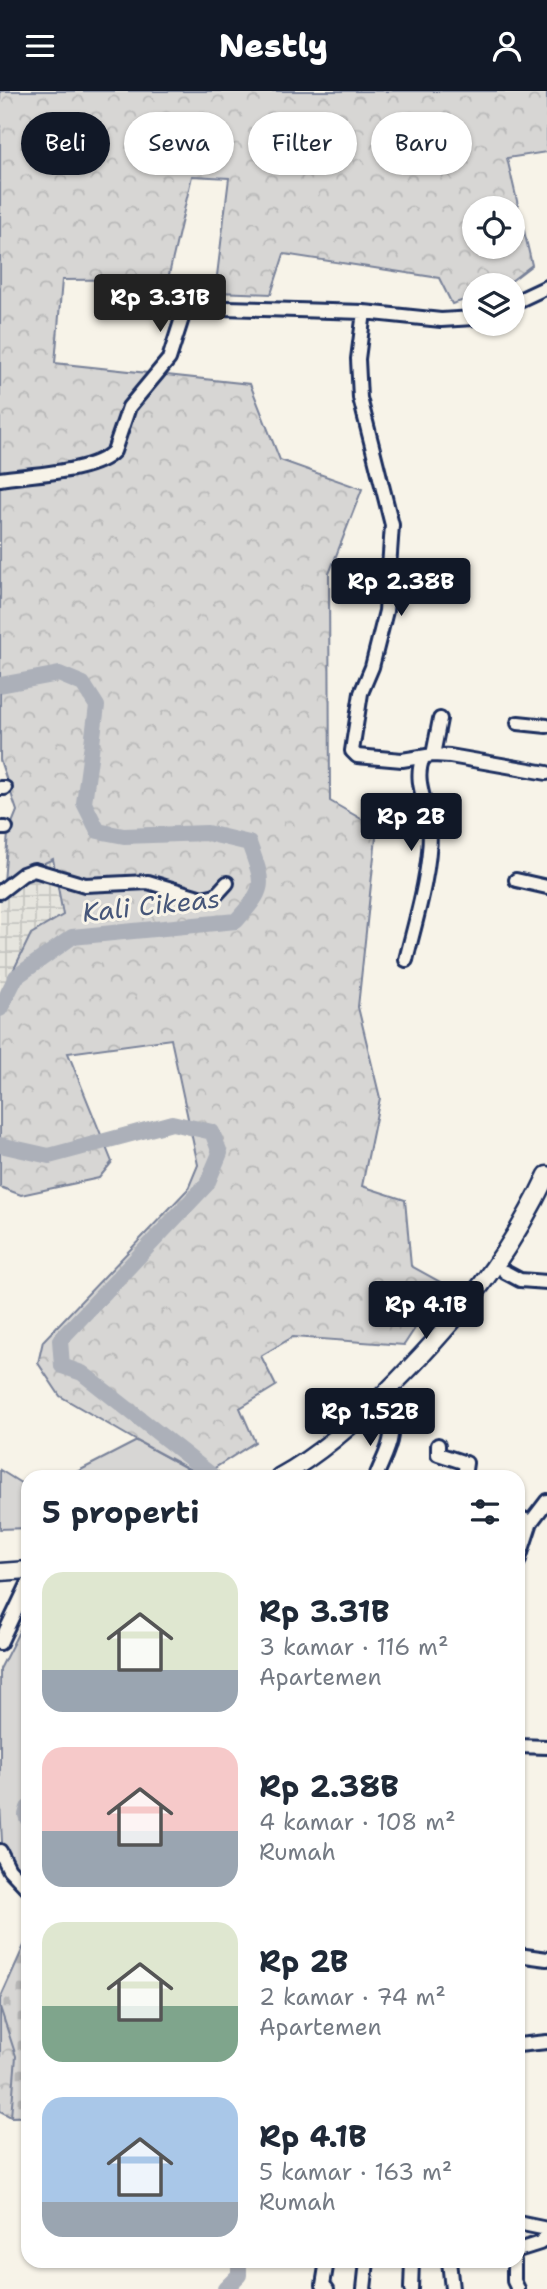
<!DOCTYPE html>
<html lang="id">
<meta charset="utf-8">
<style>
body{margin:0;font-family:"Shantell Sans",sans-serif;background:#f6f6f7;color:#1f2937;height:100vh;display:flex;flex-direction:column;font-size:26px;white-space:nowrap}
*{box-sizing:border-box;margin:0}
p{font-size:23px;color:#747a83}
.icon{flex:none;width:38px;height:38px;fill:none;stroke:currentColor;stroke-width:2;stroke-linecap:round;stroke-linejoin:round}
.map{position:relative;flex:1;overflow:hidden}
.side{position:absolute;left:21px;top:1379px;width:504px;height:798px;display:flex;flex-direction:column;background:#fff;border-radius:21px;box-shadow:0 2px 5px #0004}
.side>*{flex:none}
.top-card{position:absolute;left:21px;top:21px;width:506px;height:63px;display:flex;gap:14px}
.fabs{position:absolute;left:462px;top:105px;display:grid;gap:14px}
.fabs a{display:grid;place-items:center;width:63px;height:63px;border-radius:50%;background:#fff;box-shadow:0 2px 5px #0004;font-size:35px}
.price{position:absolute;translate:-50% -60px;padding:0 16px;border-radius:7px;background:#111827;color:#fff;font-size:23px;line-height:46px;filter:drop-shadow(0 2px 4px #0008)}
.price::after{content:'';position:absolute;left:50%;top:42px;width:21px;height:16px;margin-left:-10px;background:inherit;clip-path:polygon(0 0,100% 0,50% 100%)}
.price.on{background:#222;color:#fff}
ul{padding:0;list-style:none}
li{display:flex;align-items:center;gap:21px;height:175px;padding:0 21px}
li span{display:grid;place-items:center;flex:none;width:196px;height:140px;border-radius:21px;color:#555}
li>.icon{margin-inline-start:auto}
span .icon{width:84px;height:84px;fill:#fffc;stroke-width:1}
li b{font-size:30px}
h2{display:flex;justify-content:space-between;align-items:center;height:84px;padding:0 21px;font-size:30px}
.pill{padding:0 24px;border-radius:32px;background:#fff;box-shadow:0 2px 5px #0004;font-size:24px;line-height:63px}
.pill.on{background:#111827;color:#fff}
header{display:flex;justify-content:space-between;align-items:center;height:91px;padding:0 21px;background:#111827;color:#fff;font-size:32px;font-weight:800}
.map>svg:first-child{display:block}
</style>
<header><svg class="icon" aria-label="menu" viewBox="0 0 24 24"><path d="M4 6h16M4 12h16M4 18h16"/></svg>Nestly<svg class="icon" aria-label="person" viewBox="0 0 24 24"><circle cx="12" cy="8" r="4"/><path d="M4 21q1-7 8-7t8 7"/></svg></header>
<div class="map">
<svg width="547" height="2198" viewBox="0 0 547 2198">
<defs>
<pattern id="industrial-grid" width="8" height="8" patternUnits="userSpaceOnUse" patternTransform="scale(1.75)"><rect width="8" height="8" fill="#e6e5de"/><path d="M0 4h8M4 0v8" fill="none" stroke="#c5c5c1"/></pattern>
<pattern id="forest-crowns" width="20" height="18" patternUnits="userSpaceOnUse" patternTransform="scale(1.75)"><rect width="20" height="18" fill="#d7d6d4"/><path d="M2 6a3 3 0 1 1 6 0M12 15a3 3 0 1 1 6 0" fill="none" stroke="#b8b8b8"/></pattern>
<pattern id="cemetery-stones" width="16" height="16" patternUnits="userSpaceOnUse" patternTransform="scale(1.75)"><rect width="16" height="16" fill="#d7d6d4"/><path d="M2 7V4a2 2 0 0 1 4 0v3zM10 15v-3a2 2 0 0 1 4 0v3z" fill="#b8b8b8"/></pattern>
</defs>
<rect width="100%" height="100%" fill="#f7f3e8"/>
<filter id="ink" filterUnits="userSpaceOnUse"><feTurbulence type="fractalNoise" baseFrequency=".0143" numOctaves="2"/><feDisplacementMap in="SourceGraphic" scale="14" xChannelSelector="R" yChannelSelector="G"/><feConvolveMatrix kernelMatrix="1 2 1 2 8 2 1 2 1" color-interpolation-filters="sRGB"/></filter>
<g filter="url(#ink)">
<!-- industrial -->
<path fill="url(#industrial-grid)" d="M 53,768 L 63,824 L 31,843 L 0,907 L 0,793 Z"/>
<!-- grass -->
<path fill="#d7d6d4" stroke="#798299" stroke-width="2" d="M 137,1350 L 203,1386 L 67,1386 Z
M 0,1379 L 21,1392 L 28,1392 L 28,1437 L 0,1438 Z
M 28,1523 L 28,1798 L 3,1769 L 0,1714 L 0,1578 Z"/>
<!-- forest -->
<path fill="url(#forest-crowns)" stroke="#798299" stroke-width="2" fill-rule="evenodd" d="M 0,0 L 547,0 L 547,61 L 507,67 L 532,174 L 506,194 L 474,194 L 474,206 L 452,213 L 439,187 L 284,163 L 271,203 L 215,201 L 229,87 L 192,85 L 168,188 L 62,189 L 55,272 L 250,293 L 280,369 L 362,398 L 329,483 L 330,710 L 377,737 L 358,916 L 380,1007 L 362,1095 L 405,1109 L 411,1175 L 444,1193 L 404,1254 L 293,1246 L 261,1265 L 276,1295 L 240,1317 L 255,1351 L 202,1385 L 137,1350 L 60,1305 L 38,1272 L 43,1250 L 188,1098 L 198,1074 L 171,948 L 68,962 L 112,1071 L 99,1087 L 21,1104 L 0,1096 L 0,907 L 31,843 L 63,824 L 53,768 L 4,791 L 8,742 L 17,720 L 0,669 ZM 474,117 L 513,117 L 513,156 L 474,156 Z
M 28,1890 L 28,2025 L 11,2026 L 0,2020 L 0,1912 Z"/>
<!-- cemetery -->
<path fill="url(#cemetery-stones)" stroke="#798299" stroke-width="2" d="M 28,1846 L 28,2025 L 11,2026 L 16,1965 L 0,1916 L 0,1908 Z"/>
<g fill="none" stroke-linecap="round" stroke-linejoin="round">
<!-- river -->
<path stroke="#acb0b9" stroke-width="16" d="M 0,594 L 59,583 L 83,593 L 97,615 L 84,712 L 98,740 L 124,745 L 207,742 L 249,752 C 264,794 267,796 236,830 L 72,846 L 16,886 L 0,918
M 0,1054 L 49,1065 L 172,1032 L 212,1041 L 220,1062 L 207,1093 L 60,1249 L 62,1275 L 82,1282 L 214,1386
M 28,1717 L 26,1724 L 28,1729
M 225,2198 L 239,2184 L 239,2170"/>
<defs>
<path id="minor" d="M 513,212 L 547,196
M 364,221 L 358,268 L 360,307 L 392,434 L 386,520 L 372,576 L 361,602 L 352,660 L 357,665 L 402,669 L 433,664 L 450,665 L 547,682
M 0,388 C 30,383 94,382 114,360 L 129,316 L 169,268 L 183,224 L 190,216 L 364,221 L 441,229 L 474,227
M 518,632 L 547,635
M 433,664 L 440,628
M 0,697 L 5,697
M 0,737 L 6,737
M 516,789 L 547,796
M 0,801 L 23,783 L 34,779 L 85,794 L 148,791 L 202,807 L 216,804 L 227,792
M 406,869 C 416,828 430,783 430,741 C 430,717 412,691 423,667
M 505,1181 L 520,1189 L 547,1191
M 438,1354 L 438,1363 L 466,1372 L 464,1386
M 376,1386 C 384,1364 402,1340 382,1320
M 518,1426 L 531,1431
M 518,1471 L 531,1431 L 547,1410
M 0,1552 L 28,1493
M 518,1655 L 547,1656
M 0,1760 L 9,1778 L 28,1798
M 518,1864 L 547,1868
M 518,1954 L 547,1951
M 518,2132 L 547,2138
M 518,2159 L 540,2152 L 547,2144
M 327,2170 L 323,2194 L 327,2198
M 449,2170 L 452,2198
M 514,2170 L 514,2190 L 518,2198
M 364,2198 L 367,2170
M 411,2198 L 412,2170"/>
<path id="major" d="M 279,1386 C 323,1362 363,1325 398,1289 C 461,1225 509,1165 547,1084
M 0,1481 L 28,1479"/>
</defs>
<!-- minor casing -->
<use href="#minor" stroke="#1b2f5e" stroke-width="18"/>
<!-- major casing -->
<use href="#major" stroke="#1b2f5e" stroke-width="21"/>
<!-- minor -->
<use href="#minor" stroke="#f7f3e8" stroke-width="12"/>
<!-- major -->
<use href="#major" stroke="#f7f3e8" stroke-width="16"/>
</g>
</g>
<g text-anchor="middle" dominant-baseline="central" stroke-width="6" stroke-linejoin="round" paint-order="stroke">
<!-- water labels -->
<g font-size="26" font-style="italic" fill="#465679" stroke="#f7f3e8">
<text transform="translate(151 814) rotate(-6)">Kali Cikeas</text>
</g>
</g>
</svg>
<div class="fabs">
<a><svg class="icon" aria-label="locate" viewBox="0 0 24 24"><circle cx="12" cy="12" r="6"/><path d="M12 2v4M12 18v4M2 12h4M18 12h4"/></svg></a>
<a><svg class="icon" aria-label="layers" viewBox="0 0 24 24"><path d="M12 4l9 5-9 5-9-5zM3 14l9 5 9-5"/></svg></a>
</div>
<b class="price on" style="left:160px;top:243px">Rp 3.31B</b>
<b class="price" style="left:401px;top:527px">Rp 2.38B</b>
<b class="price" style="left:411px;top:762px">Rp 2B</b>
<b class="price" style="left:426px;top:1250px">Rp 4.1B</b>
<b class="price" style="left:370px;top:1357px">Rp 1.52B</b>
<div class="top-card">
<a class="pill on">Beli</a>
<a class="pill">Sewa</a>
<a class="pill">Filter</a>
<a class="pill">Baru</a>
</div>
<section class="side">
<h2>5 properti<svg class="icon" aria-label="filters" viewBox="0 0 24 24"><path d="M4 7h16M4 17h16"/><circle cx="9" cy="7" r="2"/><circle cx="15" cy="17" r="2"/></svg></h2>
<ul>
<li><span style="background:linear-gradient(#dfe7d0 70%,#9aa5b1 0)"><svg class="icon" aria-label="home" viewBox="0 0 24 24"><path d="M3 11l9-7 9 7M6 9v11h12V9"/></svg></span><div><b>Rp 3.31B</b><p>3 kamar · 116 m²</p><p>Apartemen</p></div></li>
<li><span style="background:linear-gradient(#f6c9c9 60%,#9aa5b1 0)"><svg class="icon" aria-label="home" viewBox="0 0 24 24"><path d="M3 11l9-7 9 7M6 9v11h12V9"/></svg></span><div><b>Rp 2.38B</b><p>4 kamar · 108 m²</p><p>Rumah</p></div></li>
<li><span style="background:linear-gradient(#dfe7d0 60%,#7fa58c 0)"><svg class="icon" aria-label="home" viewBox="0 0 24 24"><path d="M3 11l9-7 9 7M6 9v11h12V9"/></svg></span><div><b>Rp 2B</b><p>2 kamar · 74 m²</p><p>Apartemen</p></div></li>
<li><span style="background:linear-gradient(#a9c7e8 75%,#9aa5b1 0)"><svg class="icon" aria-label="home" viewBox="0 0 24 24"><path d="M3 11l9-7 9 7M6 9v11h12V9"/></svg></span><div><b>Rp 4.1B</b><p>5 kamar · 163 m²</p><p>Rumah</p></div></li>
</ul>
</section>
</div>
